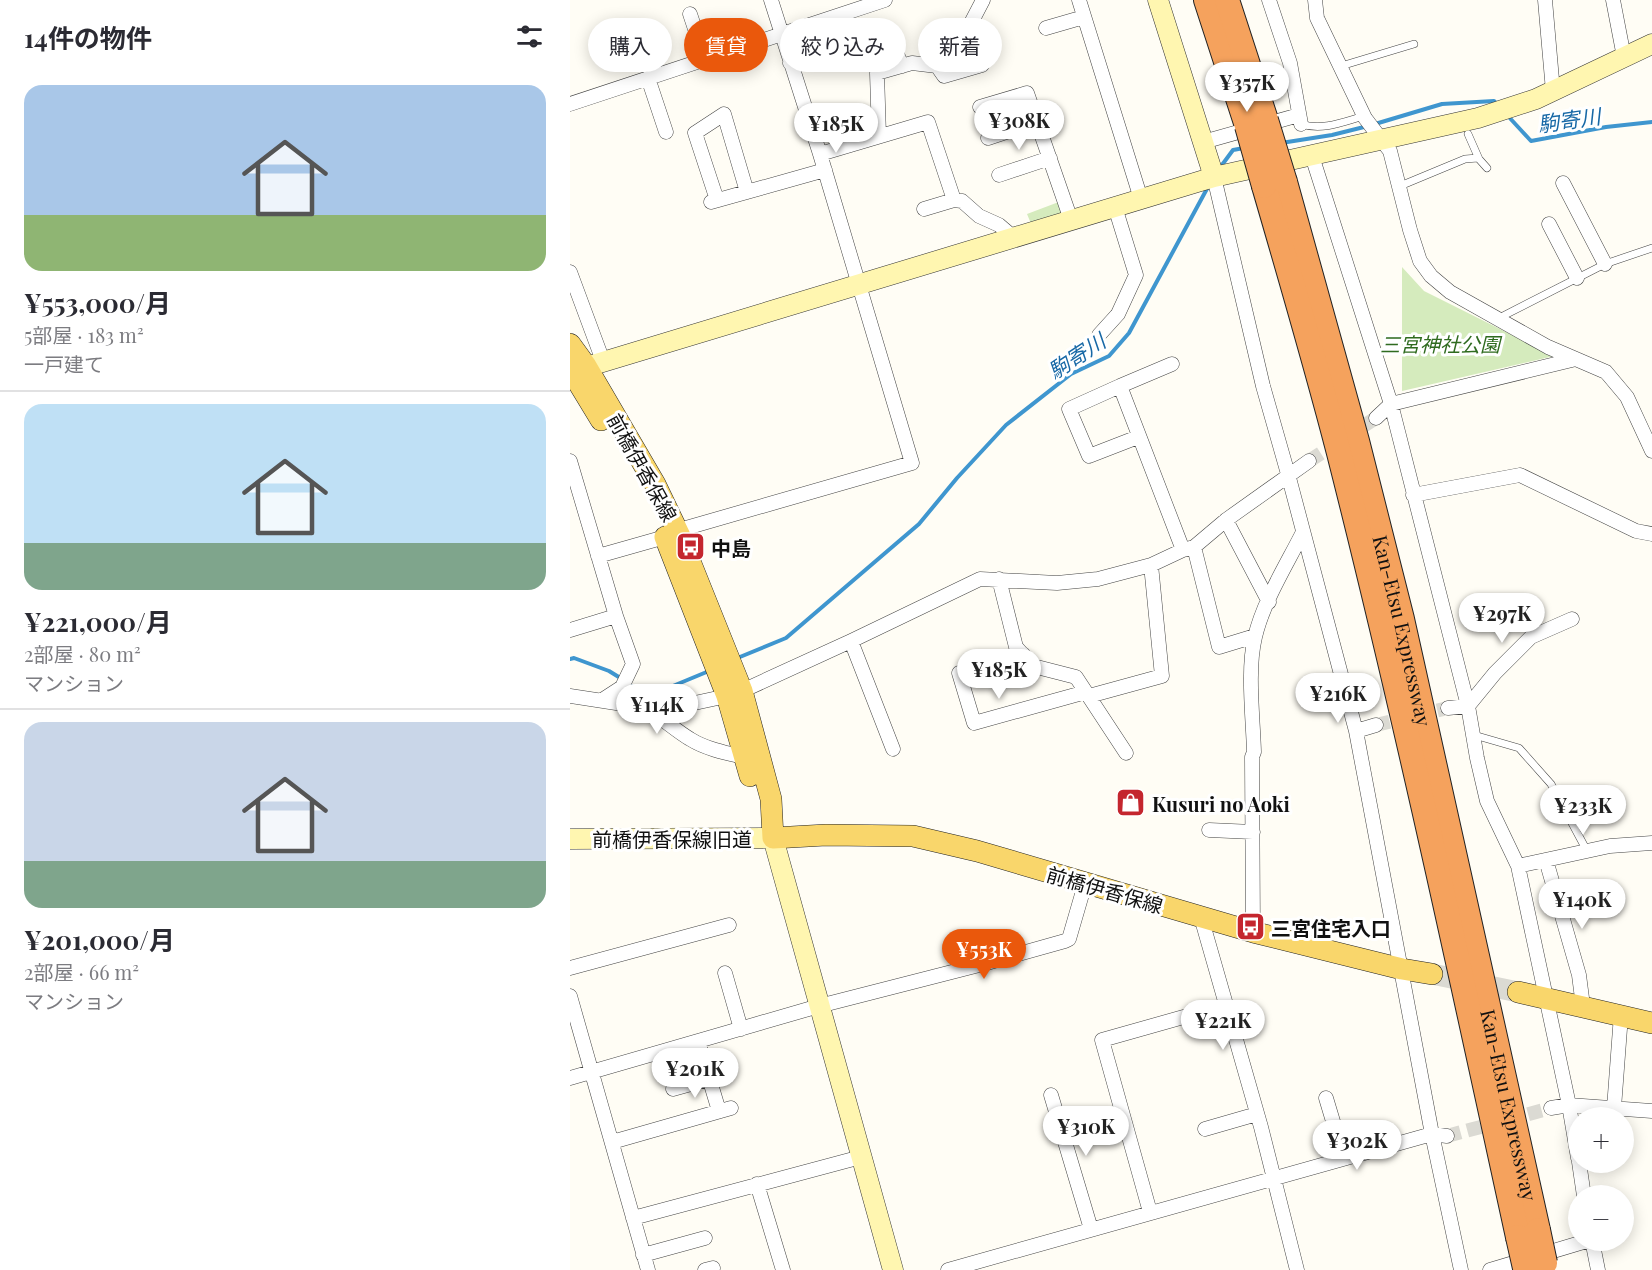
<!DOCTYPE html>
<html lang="ja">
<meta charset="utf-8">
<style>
body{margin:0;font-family:"Playfair Display","Noto Sans JP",serif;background:#f2f2f3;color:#2b2b33;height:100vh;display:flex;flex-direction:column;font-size:22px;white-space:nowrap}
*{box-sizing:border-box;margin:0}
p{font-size:20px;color:#7c7c81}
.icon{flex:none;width:33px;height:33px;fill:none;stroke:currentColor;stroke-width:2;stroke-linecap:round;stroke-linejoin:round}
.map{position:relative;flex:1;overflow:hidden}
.sheet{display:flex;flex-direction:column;background:#fff;width:570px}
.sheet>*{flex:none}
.guide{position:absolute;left:18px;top:18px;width:570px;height:54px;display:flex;gap:12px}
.controls{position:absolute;left:998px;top:1107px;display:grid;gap:12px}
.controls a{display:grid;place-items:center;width:66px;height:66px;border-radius:50%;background:#fff;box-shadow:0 3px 15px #0003;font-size:30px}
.price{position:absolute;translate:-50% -51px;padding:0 14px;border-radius:21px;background:#fff;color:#222;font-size:20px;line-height:39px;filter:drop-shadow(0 2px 3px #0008)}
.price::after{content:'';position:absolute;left:50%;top:36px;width:18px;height:14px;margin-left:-9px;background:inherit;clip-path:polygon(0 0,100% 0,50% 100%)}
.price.current{background:#ea580c;color:#fff}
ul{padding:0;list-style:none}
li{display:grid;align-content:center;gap:12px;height:318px;padding:0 24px}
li+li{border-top:2px solid #e1e1e2}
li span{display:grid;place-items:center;height:186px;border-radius:18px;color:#555}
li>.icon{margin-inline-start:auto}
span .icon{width:108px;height:108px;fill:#fffc;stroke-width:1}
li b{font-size:26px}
h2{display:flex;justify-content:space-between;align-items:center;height:72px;padding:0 24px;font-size:26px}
.pill{padding:0 21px;border-radius:27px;background:#fff;box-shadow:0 3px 15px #0003;font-size:21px;line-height:54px}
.pill.current{background:#ea580c;color:#fff}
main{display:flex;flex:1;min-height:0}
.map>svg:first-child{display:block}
</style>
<main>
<section class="sheet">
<h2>14件の物件<svg class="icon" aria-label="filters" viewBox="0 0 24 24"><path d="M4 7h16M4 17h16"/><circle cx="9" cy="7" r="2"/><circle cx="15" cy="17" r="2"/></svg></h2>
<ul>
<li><span style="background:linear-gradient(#a9c7e8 70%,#8fb573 0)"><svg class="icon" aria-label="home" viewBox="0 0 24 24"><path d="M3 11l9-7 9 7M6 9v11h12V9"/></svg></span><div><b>¥553,000/月</b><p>5部屋 · 183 m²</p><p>一戸建て</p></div></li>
<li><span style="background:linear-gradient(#bfe0f5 75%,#7fa58c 0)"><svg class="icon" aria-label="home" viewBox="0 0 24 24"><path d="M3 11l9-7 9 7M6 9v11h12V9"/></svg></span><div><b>¥221,000/月</b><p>2部屋 · 80 m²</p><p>マンション</p></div></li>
<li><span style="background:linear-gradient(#c9d6e8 75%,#7fa58c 0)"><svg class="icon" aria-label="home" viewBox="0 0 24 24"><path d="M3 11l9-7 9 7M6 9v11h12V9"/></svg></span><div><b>¥201,000/月</b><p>2部屋 · 66 m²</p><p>マンション</p></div></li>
</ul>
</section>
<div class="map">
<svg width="1082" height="1270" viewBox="0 0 1082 1270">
<rect width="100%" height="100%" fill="#fffdf5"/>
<!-- green -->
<path fill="#d5ebbd" d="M 494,200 L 497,221 L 464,231 L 457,214 Z
M 832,267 L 854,291 L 984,356 L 832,391 Z"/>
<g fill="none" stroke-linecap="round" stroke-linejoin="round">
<!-- stream -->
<path stroke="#3f96cf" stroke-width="4" d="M 937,115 L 961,141 L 1036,127 L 1082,122
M 805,124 L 872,104 L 924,101 L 928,105
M 711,143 L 762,135 L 798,126
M 649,169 L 663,150 L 674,148
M 0,659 L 4,658 L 39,671 L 52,679
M 165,659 L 216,638 L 349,524 L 387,478 L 436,425 L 501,374 L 539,356 L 559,333 L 639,185
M 58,684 L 69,691 L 86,693 L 139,671"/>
<!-- street-tunnel -->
<path stroke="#dbdad3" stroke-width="14" stroke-dasharray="14 7" stroke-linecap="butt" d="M 739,461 L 806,418
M 806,725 L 878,708
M 877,1136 L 981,1108"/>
<!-- primary-tunnel -->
<path stroke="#dbdad3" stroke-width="21" stroke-dasharray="21 10" stroke-linecap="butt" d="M 862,974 L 948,992"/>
<defs>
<path id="lane" d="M 771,66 L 844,44
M 731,124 C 752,131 773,122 794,116
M 898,134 L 909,159 L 917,168
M 830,186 L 895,159 L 908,158
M 929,318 L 1035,264 L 1082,248
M 904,735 L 949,748 L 981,784 L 1017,851"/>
<path id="street" d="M 509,0 L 571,199
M 699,0 L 720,63 L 731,124
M 745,0 L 747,18 L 795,118 L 820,151 L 840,230 L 850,261 L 861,276 L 880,292 L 978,347 L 1036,372 L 1057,397 L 1082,451
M 975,0 L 983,91
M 1043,0 L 1054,57
M 120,14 L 135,59
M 476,28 L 514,17
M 320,37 L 332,66
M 220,63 L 272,46
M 78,78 L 96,132
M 0,104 L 315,0
M 410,107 L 457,93 L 501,220
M 309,136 L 307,73 L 342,63 L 367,66 L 374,76 L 412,65 L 401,23 L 413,0
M 418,138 L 467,122
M 633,142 L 729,115
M 250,154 L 358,122 L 384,200
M 742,156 L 821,404 L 898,706 L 907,758 L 917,801 L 948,866 L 999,1105 L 1008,1158
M 429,175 L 480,158
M 644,177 L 693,386 L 718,474 L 786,731 L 862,1134 L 891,1270
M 993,183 L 1035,264
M 147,200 L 125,133 L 154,114 L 177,192
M 141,202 L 255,170
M 354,209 L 384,200 L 392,201 L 409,216 L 429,225 L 443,237
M 979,224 L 1007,278
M 0,272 L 33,361
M 529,335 L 548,314 L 566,275 L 545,207
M 550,386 L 602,364
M 806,418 L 821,404 L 1006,359
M 568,437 L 519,456 L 499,409 L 550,386 L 613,550
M 0,461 L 46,616 L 0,630
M 843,495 L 950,475 L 1066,531 L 1082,534
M 656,520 L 699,602
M 116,528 L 342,463 L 250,154 L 201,0
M 624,547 L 649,647 L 685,636
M 28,556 L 95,537
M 429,579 L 446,647 L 463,666 L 506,677 L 556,753
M 281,641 L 323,749
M 453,654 L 389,673 L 404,723 L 516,692
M 0,696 L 72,707 C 90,715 103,729 120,739 C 136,749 156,753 174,757
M 519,696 L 592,676 L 581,565
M 32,700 L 52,687 L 63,664 L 46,616
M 878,708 L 898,706 L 925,673 L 961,637 L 1002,619
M 83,712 L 157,696 L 172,691 L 281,641 L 410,579 L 487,583 L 528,579 L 581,565 L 613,550 L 624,547 L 656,520 L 739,461
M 786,731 L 806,725
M 639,830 L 683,832
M 976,860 L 1009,975 L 1013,1006
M 948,866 L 1040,846 L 1082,843
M 631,917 L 691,1127 L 727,1270
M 683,932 L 682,757 L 684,752 C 683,717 677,670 685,637 C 693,602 717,564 733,532
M 0,968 L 159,925
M 155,973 L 171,1029
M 0,996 L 78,1270
M 128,1041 L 149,1111
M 0,1078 L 249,1006 L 417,963 L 495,941 L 499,939 L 515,884
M 103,1089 L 139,1079
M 481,1095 L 521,1229
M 756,1098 L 774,1158
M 981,1108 L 999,1105 L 1082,1111
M 1044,1108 L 1051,1015
M 635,1129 L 687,1114
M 42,1142 L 161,1108
M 1009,1162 L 1014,1196
M 187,1184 L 213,1270
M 580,1212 L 532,1040 L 656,1005
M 63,1218 L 291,1157
M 1022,1240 L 1028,1270
M 73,1255 L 135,1238
M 135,1270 L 143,1268
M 378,1270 L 862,1134 L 877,1136
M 920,1270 L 1020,1240"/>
<path id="secondary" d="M 588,0 L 644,177
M 3,371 L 644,177 L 908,118 L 966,99 L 1082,44
M 0,839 L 203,838 L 323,1270"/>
<path id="primary" d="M 0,344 L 16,366 L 85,484 L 109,534 L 172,691 L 201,799 L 203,838
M 0,369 L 31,420
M 95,537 L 157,696 L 180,776
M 203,838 L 256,835 L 343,836 L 407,851 L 683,932 L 832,969 L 862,974
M 948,992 L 1082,1023"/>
<g id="highway">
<path d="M 636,0 L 677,126"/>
<path d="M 657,0 L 696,120"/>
<path id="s1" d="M 715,182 L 787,441 L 832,619 L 968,1230"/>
<path d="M 694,186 C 720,275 746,364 769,453 C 835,713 891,975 948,1237"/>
</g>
</defs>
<!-- lane casing -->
<use href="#lane" stroke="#444" stroke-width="8"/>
<!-- street casing -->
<use href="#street" stroke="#444" stroke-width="15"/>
<!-- secondary casing -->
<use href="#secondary" stroke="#333" stroke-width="21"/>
<!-- primary casing -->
<use href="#primary" stroke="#222" stroke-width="22"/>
<!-- highway casing -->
<use href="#highway" stroke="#222" stroke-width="26"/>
<!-- lane -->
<use href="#lane" stroke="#fff" stroke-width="7"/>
<!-- street -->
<use href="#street" stroke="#fff" stroke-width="14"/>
<!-- secondary -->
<use href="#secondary" stroke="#fff6b0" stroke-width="20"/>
<!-- primary -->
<use href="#primary" stroke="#f9d66b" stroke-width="21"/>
<!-- highway -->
<use href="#highway" stroke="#f5a25d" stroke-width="24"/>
<defs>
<path id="highway-bridge" d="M 696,120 L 715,182
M 677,126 L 694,186
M 968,1230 L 975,1263
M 948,1237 L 955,1268"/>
</defs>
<!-- highway-bridge casing -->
<use href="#highway-bridge" stroke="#222" stroke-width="26" stroke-linecap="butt"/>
<!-- highway-bridge -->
<use href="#highway-bridge" stroke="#f5a25d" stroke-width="24"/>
</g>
<!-- icons -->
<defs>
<symbol id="bus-square" viewBox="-11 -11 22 22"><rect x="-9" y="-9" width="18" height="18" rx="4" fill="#c4262e" stroke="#fff"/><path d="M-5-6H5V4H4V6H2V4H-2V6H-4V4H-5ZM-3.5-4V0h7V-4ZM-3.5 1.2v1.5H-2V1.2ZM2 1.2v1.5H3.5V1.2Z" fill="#fff"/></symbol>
<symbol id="shop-square" viewBox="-11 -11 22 22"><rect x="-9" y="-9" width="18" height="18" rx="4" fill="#c4262e" stroke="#fff"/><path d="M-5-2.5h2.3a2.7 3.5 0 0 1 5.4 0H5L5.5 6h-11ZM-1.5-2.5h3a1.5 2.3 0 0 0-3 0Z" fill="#fff"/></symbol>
</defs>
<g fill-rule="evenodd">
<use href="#bus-square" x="104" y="530" width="33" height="33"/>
<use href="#shop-square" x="544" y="786" width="33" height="33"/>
<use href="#bus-square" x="664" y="910" width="33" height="33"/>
</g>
<g text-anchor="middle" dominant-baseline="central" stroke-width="6" stroke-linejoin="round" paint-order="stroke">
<!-- park labels -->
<g font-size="20" font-style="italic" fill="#2f6b1f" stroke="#fff">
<text x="870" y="343">三宮神社公園</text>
</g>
<!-- street labels -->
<g font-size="20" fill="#111" stroke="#fff">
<text transform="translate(73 467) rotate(61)">前橋伊香保線</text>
<text stroke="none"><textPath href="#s1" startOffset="464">Kan-Etsu Expressway</textPath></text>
<text x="102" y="838">前橋伊香保線旧道</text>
<text transform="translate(535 889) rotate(16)">前橋伊香保線</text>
<text stroke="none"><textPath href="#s1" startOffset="950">Kan-Etsu Expressway</textPath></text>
</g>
<!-- poi labels -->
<g font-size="20" font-weight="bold" fill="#111" stroke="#fff" text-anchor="start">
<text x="141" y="547">中島</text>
<text x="582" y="803">Kusuri no Aoki</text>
<text x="701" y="927">三宮住宅入口</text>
</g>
<!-- water labels -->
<g font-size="21" font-style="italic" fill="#1768a6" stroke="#fff">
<text transform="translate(999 119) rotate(-8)">駒寄川</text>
<text transform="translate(506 355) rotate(-33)">駒寄川</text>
</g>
</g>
</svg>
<div class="controls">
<a>+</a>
<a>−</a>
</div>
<b class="price" style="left:677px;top:113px">¥357K</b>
<b class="price" style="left:449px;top:151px">¥308K</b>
<b class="price" style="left:266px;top:154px">¥185K</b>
<b class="price" style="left:932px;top:644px">¥297K</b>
<b class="price" style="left:429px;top:700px">¥185K</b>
<b class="price" style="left:768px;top:724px">¥216K</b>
<b class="price" style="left:87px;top:735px">¥114K</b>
<b class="price" style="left:1013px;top:836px">¥233K</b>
<b class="price" style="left:1012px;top:930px">¥140K</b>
<b class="price current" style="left:414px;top:980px">¥553K</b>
<b class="price" style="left:653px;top:1051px">¥221K</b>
<b class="price" style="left:125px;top:1099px">¥201K</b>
<b class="price" style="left:516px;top:1157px">¥310K</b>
<b class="price" style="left:787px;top:1171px">¥302K</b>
<div class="guide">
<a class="pill">購入</a>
<a class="pill current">賃貸</a>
<a class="pill">絞り込み</a>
<a class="pill">新着</a>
</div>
</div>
</main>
